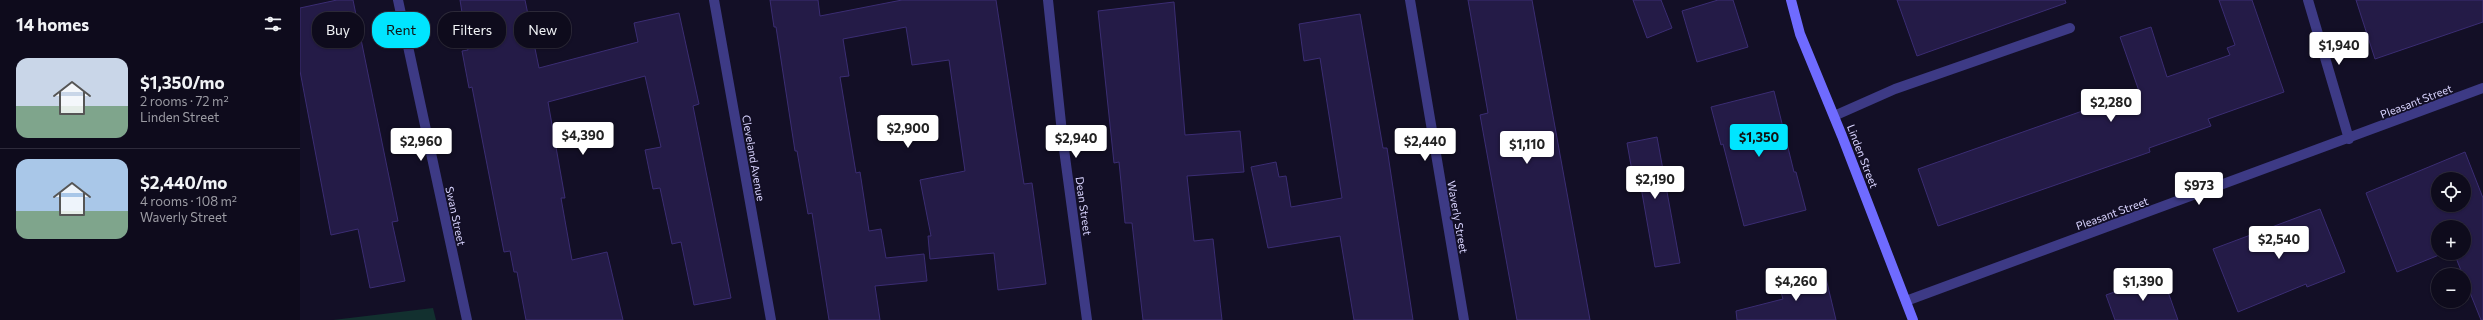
<!DOCTYPE html>
<meta charset="utf-8">
<style>
body{margin:0;font-family:Commissioner,sans-serif;background:#171425;color:#f1f3f6;height:100vh;display:flex;flex-direction:column;font-size:15px;white-space:nowrap}
*{box-sizing:border-box;margin:0}
p{font-size:13px;color:#9b9ba3}
.icon{flex:none;width:22px;height:22px;fill:none;stroke:currentColor;stroke-width:2;stroke-linecap:round;stroke-linejoin:round}
.map{position:relative;flex:1;overflow:hidden}
.side{display:flex;flex-direction:column;background:#0e0b1c;width:300px}
.side>*{flex:none}
.guide{position:absolute;left:12px;top:12px;width:380px;height:36px;display:flex;gap:8px}
.fabs{position:absolute;left:2131px;top:172px;display:grid;gap:8px}
.fabs a{display:grid;place-items:center;width:40px;height:40px;border-radius:50%;background:#0e0b1c;box-shadow:0 1px 3px #0004,0 0 0 1px #2e2b3b;font-size:20px}
.price{position:absolute;translate:-50% -34px;padding:0 9px;border-radius:4px;background:#fff;color:#222;font-size:13px;line-height:26px;filter:drop-shadow(0 1px 2px #0008)}
.price::after{content:'';position:absolute;left:50%;top:24px;width:12px;height:9px;margin-left:-6px;background:inherit;clip-path:polygon(0 0,100% 0,50% 100%)}
.price.on{background:#00e5ff;color:#111}
ul{padding:0;list-style:none}
li{display:flex;align-items:center;gap:12px;height:100px;padding:0 16px}
li+li{border-top:1px solid #2e2b3b}
li span{display:grid;place-items:center;flex:none;width:112px;height:80px;border-radius:12px;color:#555}
li>.icon{margin-inline-start:auto}
span .icon{width:48px;height:48px;fill:#fffc;stroke-width:1}
li b{font-size:17px}
h2{display:flex;justify-content:space-between;align-items:center;height:48px;padding:0 16px;font-size:17px}
.chip{padding:0 14px;border-radius:16px;background:#0e0b1c;box-shadow:0 1px 3px #0004,0 0 0 1px #2e2b3b;font-size:14px;line-height:36px}
.chip.on{background:#00e5ff;color:#111}
main{display:flex;flex:1;min-height:0}
.map>svg:first-child{display:block}
</style>
<main>
<section class="side">
<h2>14 homes<svg class="icon" aria-label="filters" viewBox="0 0 24 24"><path d="M4 7h16M4 17h16"/><circle cx="9" cy="7" r="2"/><circle cx="15" cy="17" r="2"/></svg></h2>
<ul>
<li><span style="background:linear-gradient(#c9d6e8 60%,#7fa58c 0)"><svg class="icon" aria-label="home" viewBox="0 0 24 24"><path d="M3 11l9-7 9 7M6 9v11h12V9"/></svg></span><div><b>$1,350/mo</b><p>2 rooms · 72 m²</p><p>Linden Street</p></div></li>
<li><span style="background:linear-gradient(#a9c7e8 65%,#7fa58c 0)"><svg class="icon" aria-label="home" viewBox="0 0 24 24"><path d="M3 11l9-7 9 7M6 9v11h12V9"/></svg></span><div><b>$2,440/mo</b><p>4 rooms · 108 m²</p><p>Waverly Street</p></div></li>
</ul>
</section>
<div class="map">
<svg width="2183" height="320" viewBox="0 0 2183 320">
<rect width="100%" height="100%" fill="#130f26"/>
<!-- green -->
<path fill="#12302f" d="M 133,308 L 136,320 L 33,320 Z"/>
<!-- building -->
<path fill="#241b47" stroke="#3b2d73" fill-rule="evenodd" d="M 37,0 L 53,0 L 98,221 L 92,222 L 105,281 L 70,288 L 58,229 L 31,235 L 0,71 L 0,8 Z
M 160,0 L 225,0 L 239,68 L 338,42 L 334,23 L 379,13 L 399,104 L 393,106 L 431,298 L 394,305 L 381,242 L 372,244 L 360,188 L 353,189 L 345,150 L 361,147 L 345,76 L 248,102 L 265,198 L 261,198 L 272,260 L 307,252 L 323,320 L 226,320 L 217,272 L 214,272 L 210,251 L 204,252 L 172,87 L 169,88 L 162,51 L 168,50 Z
M 470,0 L 518,0 L 520,16 L 602,0 L 696,0 L 724,184 L 732,183 L 746,284 L 698,290 L 694,253 L 630,259 L 628,236 L 631,236 L 620,180 L 665,171 L 649,60 L 612,65 L 606,27 L 543,39 L 549,76 L 540,77 L 556,173 L 560,172 L 569,231 L 581,229 L 586,258 L 624,254 L 627,281 L 575,286 L 580,320 L 529,320 L 512,213 L 508,214 L 497,151 L 495,151 L 476,27 L 474,27 Z
M 1168,0 L 1232,0 L 1290,320 L 1217,320 L 1180,115 L 1188,113 Z
M 1333,0 L 1361,0 L 1372,28 L 1347,38 Z
M 1418,0 L 1433,0 L 1448,47 L 1397,62 L 1382,11 Z
M 1597,0 L 1765,0 L 1766,3 L 1617,56 Z
M 1919,0 L 1952,0 L 1984,92 L 1908,119 L 1911,126 L 1849,148 L 1850,152 L 1638,226 L 1618,169 L 1839,91 L 1820,37 L 1851,27 L 1867,77 L 1930,55 L 1927,48 L 1935,45 Z
M 2056,0 L 2183,0 L 2183,22 L 2075,59 Z
M 874,2 L 885,135 L 940,131 L 944,172 L 887,176 L 894,241 L 913,239 L 922,320 L 843,320 L 832,223 L 825,223 L 819,162 L 814,163 L 798,11 Z
M 1060,14 L 1083,148 L 1087,148 L 1113,320 L 1054,320 L 1040,236 L 968,248 L 951,167 L 976,162 L 979,177 L 986,176 L 991,207 L 1042,198 L 1020,58 L 1004,61 L 999,24 Z
M 1474,91 L 1494,172 L 1496,172 L 1506,210 L 1444,226 L 1423,144 L 1421,145 L 1411,107 Z
M 1357,137 L 1380,263 L 1355,267 L 1338,170 L 1332,171 L 1327,143 Z
M 2165,152 L 2183,198 L 2183,320 L 2181,320 L 2154,253 L 2164,253 L 2164,227 L 2138,227 L 2138,253 L 2144,253 L 2097,272 L 2066,193 ZM 2138,179 L 2164,179 L 2164,205 L 2138,205 Z
M 2020,209 L 2045,272 L 2007,287 L 2006,284 L 1938,312 L 1913,249 Z
M 1524,270 L 1536,320 L 1437,320 L 1436,311 L 1483,299 L 1478,282 Z
M 1862,275 L 1878,320 L 1815,320 L 1806,295 Z"/>
<g fill="none" stroke-linecap="round" stroke-linejoin="round">
<!-- lane -->
<path stroke="#3d3a85" stroke-width="10" d="M 1534,116 L 1595,89 L 1770,28"/>
<!-- street -->
<path stroke="#3d3a85" stroke-width="10" d="M 98,0 L 167,320
M 414,0 L 471,320
M 748,0 L 763,142 L 787,320
M 1110,0 L 1164,320
M 2008,0 L 2049,139
M 1606,301 L 2183,88"/>
<!-- secondary -->
<path stroke="#6f6bff" stroke-width="10" d="M 1491,0 L 1500,34 L 1542,136 L 1613,320"/>
</g>
<g text-anchor="middle" dominant-baseline="central" stroke-width="3.5" stroke-linejoin="round" paint-order="stroke">
<!-- street labels -->
<g font-size="11" fill="#d9d4ff" stroke="#130f26">
<text transform="translate(2116 101) rotate(-21)">Pleasant Street</text>
<text transform="translate(1563 156) rotate(69)">Linden Street</text>
<text transform="translate(454 158) rotate(80)">Cleveland Avenue</text>
<text transform="translate(784 206) rotate(82)">Dean Street</text>
<text transform="translate(1812 213) rotate(-20)">Pleasant Street</text>
<text transform="translate(156 216) rotate(78)">Swan Street</text>
<text transform="translate(1158 217) rotate(80)">Waverly Street</text>
</g>
</g>
</svg>
<div class="fabs">
<a><svg class="icon" aria-label="locate" viewBox="0 0 24 24"><circle cx="12" cy="12" r="6"/><path d="M12 2v4M12 18v4M2 12h4M18 12h4"/></svg></a>
<a>+</a>
<a>−</a>
</div>
<b class="price" style="left:2039px;top:66px">$1,940</b>
<b class="price" style="left:1811px;top:123px">$2,280</b>
<b class="price" style="left:608px;top:149px">$2,900</b>
<b class="price" style="left:283px;top:156px">$4,390</b>
<b class="price on" style="left:1459px;top:158px">$1,350</b>
<b class="price" style="left:776px;top:159px">$2,940</b>
<b class="price" style="left:121px;top:162px">$2,960</b>
<b class="price" style="left:1125px;top:162px">$2,440</b>
<b class="price" style="left:1227px;top:165px">$1,110</b>
<b class="price" style="left:1355px;top:200px">$2,190</b>
<b class="price" style="left:1899px;top:206px">$973</b>
<b class="price" style="left:1979px;top:260px">$2,540</b>
<b class="price" style="left:1496px;top:302px">$4,260</b>
<b class="price" style="left:1843px;top:302px">$1,390</b>
<div class="guide">
<a class="chip">Buy</a>
<a class="chip on">Rent</a>
<a class="chip">Filters</a>
<a class="chip">New</a>
</div>
</div>
</main>
